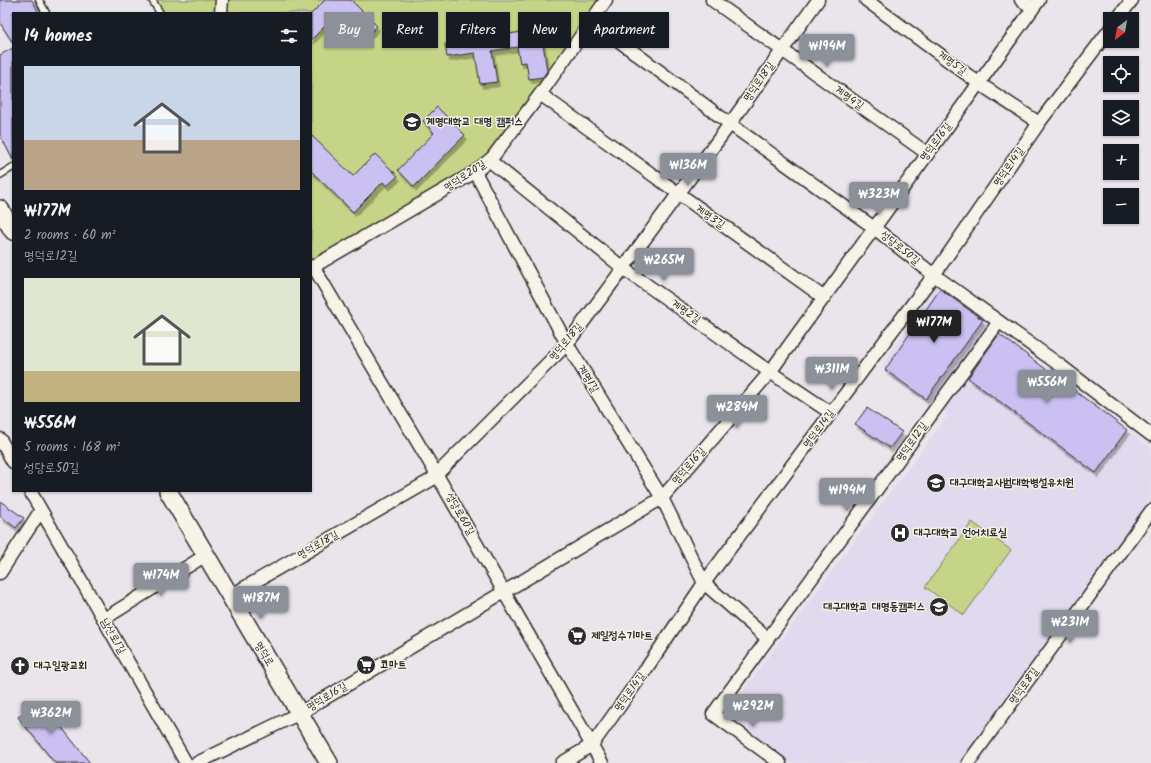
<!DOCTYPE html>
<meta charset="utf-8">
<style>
body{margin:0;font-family:Kalam,"Poor Story",sans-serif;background:#242831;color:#f1f3f6;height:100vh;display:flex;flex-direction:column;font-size:15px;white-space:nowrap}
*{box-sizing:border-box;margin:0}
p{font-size:13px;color:#9ea1a6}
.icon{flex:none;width:22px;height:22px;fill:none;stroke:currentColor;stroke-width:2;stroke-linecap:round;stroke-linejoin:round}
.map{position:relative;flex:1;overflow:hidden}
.side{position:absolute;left:12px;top:12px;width:300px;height:480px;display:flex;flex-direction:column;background:#171b24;border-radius:0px;box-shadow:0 1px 3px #0004}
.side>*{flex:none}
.hud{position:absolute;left:324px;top:12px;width:380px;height:36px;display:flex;gap:8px}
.needle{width:26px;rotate:211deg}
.fabs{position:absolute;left:1103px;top:12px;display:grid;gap:8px}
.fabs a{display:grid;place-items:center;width:36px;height:36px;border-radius:0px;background:#171b24;box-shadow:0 1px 3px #0004;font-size:20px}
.price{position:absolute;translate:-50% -34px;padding:0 9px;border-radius:4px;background:#8c9099;color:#fff;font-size:13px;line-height:26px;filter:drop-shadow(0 1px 2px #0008)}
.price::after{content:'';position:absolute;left:50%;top:24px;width:12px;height:9px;margin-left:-6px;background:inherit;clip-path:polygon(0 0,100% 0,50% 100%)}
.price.active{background:#222;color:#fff}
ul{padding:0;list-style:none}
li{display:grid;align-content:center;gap:8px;height:212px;padding:0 12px}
li span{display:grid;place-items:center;height:124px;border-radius:0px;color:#555}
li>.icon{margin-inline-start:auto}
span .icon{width:72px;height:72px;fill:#fffc;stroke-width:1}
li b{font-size:17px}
h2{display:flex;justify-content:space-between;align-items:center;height:48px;padding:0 12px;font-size:17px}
.tag{padding:0 14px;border-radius:0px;background:#171b24;box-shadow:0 1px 3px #0004;font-size:14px;line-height:36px}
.tag.active{background:#8c9099;color:#fff}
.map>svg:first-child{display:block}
</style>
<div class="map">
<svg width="1151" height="763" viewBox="0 0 1151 763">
<defs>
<filter id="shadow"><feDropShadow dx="2.5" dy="4.5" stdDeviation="0" flood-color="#0004"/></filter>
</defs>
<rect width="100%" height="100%" fill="#eae4eb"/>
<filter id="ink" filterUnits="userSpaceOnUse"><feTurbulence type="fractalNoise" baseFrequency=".025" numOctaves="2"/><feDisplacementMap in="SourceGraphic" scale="8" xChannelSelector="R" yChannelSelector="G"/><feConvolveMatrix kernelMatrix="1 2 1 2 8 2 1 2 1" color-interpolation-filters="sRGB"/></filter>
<g filter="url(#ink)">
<!-- built -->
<path fill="#e1d9ed" d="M 935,286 L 1151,448 L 1151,499 L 960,763 L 790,763 L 725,715 L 948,415 L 882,366 Z"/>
<!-- green -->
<path fill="#c6d488" stroke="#78805a" d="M 152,0 L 606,0 L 490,161 L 311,263 L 311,13 L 160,13 Z
M 972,522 L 1011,550 L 964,615 L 925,587 Z"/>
<!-- building -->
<path fill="#cbc0f2" stroke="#2b2b2b" filter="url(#shadow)" d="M 0,0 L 32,0 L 39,13 L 13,13 L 13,43 L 0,23 Z
M 325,0 L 351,0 L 377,26 L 361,43 L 334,17 L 311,40 L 311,14 Z
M 541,29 L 547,71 L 543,77 L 529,79 L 526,62 L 520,63 L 517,47 L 492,51 L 497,82 L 480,84 L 475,53 L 447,57 L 445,44 Z
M 13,48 L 13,160 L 0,135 L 0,55 Z
M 437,107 L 465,135 L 414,187 L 398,170 L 434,133 L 423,121 Z
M 311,135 L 353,176 L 375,154 L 398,176 L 387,186 L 383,182 L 353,212 L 311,171 Z
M 940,289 L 983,320 L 926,399 L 885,370 Z
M 999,334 L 1127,430 L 1096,473 L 968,378 Z
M 867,408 L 902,432 L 890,448 L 855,424 Z
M 0,501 L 24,518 L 16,528 L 0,516 Z
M 40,700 L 90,763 L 55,763 L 18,717 Z"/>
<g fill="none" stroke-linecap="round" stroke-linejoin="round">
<defs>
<path id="service" d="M 39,0 L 46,13
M 152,0 L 160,13
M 0,175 L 13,167"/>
<path id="minor" d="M 712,0 L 928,154
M 866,0 L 980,84 L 1039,123
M 1021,0 L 1033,8
M 221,13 L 222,0
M 1117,19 L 1132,0
M 591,20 L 730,124 L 873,227 L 934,275 L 1061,366 L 1151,435
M 540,94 L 823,297
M 490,161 L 623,268 L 770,372 L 831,413
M 475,172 L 567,344 L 662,498 L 704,583 L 768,639
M 313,266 L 437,475 L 602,763
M 311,268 L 475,172 L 492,158 L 541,93 L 606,0
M 0,439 L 13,462
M 30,491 L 186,763
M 0,573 L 41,510
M 230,596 L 431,480 L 567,344 L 730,124 L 818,0
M 104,619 L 206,555
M 197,763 L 300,713 L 662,498 L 770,372 L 1039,0
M 562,763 L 592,745 L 644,672 L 704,583 L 934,275 L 1039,123 L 1110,29
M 780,763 L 713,714 L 998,323
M 968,763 L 1151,511"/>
<path id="secondary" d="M 0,209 L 13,231
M 168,491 L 329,763"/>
</defs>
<!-- service casing -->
<use href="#service" stroke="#2b2b2b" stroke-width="9"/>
<!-- minor casing -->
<use href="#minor" stroke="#2b2b2b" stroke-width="15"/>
<!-- secondary casing -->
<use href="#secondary" stroke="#2b2b2b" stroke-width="20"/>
<!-- service -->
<use href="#service" stroke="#f7f3e8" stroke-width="6"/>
<!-- minor -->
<use href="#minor" stroke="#f7f3e8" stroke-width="12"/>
<!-- secondary -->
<use href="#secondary" stroke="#f7f3e8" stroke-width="17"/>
</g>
</g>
<!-- icons -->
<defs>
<symbol id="university-disc" viewBox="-11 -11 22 22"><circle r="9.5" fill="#2b2b2b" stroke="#f7f3e8"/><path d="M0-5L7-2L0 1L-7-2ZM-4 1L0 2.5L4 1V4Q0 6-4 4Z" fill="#fff"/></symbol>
<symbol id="school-disc" viewBox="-11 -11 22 22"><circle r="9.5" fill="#2b2b2b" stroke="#f7f3e8"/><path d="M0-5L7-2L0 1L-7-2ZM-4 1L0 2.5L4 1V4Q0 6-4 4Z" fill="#fff"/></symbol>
<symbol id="hospital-disc" viewBox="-11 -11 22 22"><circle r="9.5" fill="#2b2b2b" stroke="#f7f3e8"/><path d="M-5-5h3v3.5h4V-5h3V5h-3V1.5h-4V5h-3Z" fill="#fff"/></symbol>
<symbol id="supermarket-disc" viewBox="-11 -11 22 22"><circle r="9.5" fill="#2b2b2b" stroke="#f7f3e8"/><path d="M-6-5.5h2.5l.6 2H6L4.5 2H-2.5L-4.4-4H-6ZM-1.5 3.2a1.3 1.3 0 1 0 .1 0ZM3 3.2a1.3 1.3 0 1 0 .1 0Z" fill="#fff"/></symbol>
<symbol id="church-disc" viewBox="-11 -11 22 22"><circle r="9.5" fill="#2b2b2b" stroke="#f7f3e8"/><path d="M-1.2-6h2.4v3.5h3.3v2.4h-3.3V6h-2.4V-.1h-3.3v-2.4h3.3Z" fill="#fff"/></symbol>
</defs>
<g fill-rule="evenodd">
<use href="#university-disc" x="401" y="111" width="22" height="22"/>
<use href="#school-disc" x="925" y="472" width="22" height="22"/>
<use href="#hospital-disc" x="889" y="522" width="22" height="22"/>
<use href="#university-disc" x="928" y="596" width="22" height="22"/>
<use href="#supermarket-disc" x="566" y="625" width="22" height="22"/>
<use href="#supermarket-disc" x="355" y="654" width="22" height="22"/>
<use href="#church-disc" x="9" y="655" width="22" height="22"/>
</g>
<g text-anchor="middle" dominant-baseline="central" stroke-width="3" stroke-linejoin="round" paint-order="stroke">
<!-- street labels -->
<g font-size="11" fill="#2b2b2b" stroke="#f7f3e8">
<text transform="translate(952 63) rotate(36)">계명5길</text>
<text transform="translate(759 82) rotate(-55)">명덕로18길</text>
<text transform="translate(849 98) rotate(35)">계명4길</text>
<text transform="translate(936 142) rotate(-53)">명덕로16길</text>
<text transform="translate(1009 167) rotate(-55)">명덕로14길</text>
<text transform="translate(465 176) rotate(-33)">명덕로20길</text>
<text transform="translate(710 217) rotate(35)">계명3길</text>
<text transform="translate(900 248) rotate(39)">성당로50길</text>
<text transform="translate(686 312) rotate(35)">계명2길</text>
<text transform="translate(566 342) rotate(-50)">명덕로18길</text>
<text transform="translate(588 379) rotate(58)">계명1길</text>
<text transform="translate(819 429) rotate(-53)">명덕로14길</text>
<text transform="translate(912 442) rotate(-54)">명덕로12길</text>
<text transform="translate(689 466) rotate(-49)">명덕로16길</text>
<text transform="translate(460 514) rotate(60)">성당로60길</text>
<text transform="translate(318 545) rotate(-30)">명덕로18길</text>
<text transform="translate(113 636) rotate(60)">남산로1길</text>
<text transform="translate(264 654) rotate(59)">명덕로</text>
<text transform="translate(1024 686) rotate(-54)">명덕로8길</text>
<text transform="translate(630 692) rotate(-54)">명덕로14길</text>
<text transform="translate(327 697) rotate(-31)">명덕로16길</text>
</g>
<!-- poi labels -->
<g font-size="11" font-weight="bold" fill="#2b2b2b" stroke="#f7f3e8" text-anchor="start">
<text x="426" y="122">계명대학교 대명 캠퍼스</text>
<text x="950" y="483">대구대학교사범대학병설유치원</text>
<text x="914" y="533">대구대학교 언어치료실</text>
<text x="925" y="607" text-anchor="end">대구대학교 대명동캠퍼스</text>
<text x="591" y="636">제일정수기마트</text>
<text x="380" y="665">코마트</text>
<text x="34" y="666">대구일광교회</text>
</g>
</g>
</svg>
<div class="fabs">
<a><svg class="needle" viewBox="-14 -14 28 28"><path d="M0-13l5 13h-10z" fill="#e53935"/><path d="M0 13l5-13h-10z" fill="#9ea1a6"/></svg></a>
<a><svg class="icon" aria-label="locate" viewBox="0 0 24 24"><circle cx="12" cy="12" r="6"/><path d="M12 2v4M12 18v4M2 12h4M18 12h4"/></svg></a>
<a><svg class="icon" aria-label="layers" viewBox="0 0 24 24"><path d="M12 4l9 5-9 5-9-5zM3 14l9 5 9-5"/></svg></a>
<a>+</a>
<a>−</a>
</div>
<b class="price" style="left:827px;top:68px">₩194M</b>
<b class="price" style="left:688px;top:187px">₩136M</b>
<b class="price" style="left:879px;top:216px">₩323M</b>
<b class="price" style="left:664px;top:282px">₩265M</b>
<b class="price active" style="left:934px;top:344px">₩177M</b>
<b class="price" style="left:832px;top:391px">₩311M</b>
<b class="price" style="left:1047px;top:404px">₩556M</b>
<b class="price" style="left:737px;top:429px">₩284M</b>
<b class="price" style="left:847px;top:512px">₩194M</b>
<b class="price" style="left:161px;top:597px">₩174M</b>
<b class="price" style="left:261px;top:620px">₩187M</b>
<b class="price" style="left:1070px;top:644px">₩231M</b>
<b class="price" style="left:753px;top:728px">₩292M</b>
<b class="price" style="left:51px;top:735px">₩362M</b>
<div class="hud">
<a class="tag active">Buy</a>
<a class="tag">Rent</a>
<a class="tag">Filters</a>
<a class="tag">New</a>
<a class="tag">Apartment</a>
</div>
<section class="side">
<h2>14 homes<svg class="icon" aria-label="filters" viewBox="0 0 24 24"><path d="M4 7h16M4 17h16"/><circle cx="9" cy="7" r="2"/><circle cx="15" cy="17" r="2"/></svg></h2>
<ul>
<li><span style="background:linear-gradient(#c9d6e8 60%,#b9a48a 0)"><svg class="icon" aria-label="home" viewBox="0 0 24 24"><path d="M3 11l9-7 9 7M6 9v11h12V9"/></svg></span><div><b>₩177M</b><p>2 rooms · 60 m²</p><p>명덕로12길</p></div></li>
<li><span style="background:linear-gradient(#dfe7d0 75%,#c2b280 0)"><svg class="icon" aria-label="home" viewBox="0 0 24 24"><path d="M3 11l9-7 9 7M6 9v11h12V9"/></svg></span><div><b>₩556M</b><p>5 rooms · 168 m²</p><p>성당로50길</p></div></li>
</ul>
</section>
</div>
